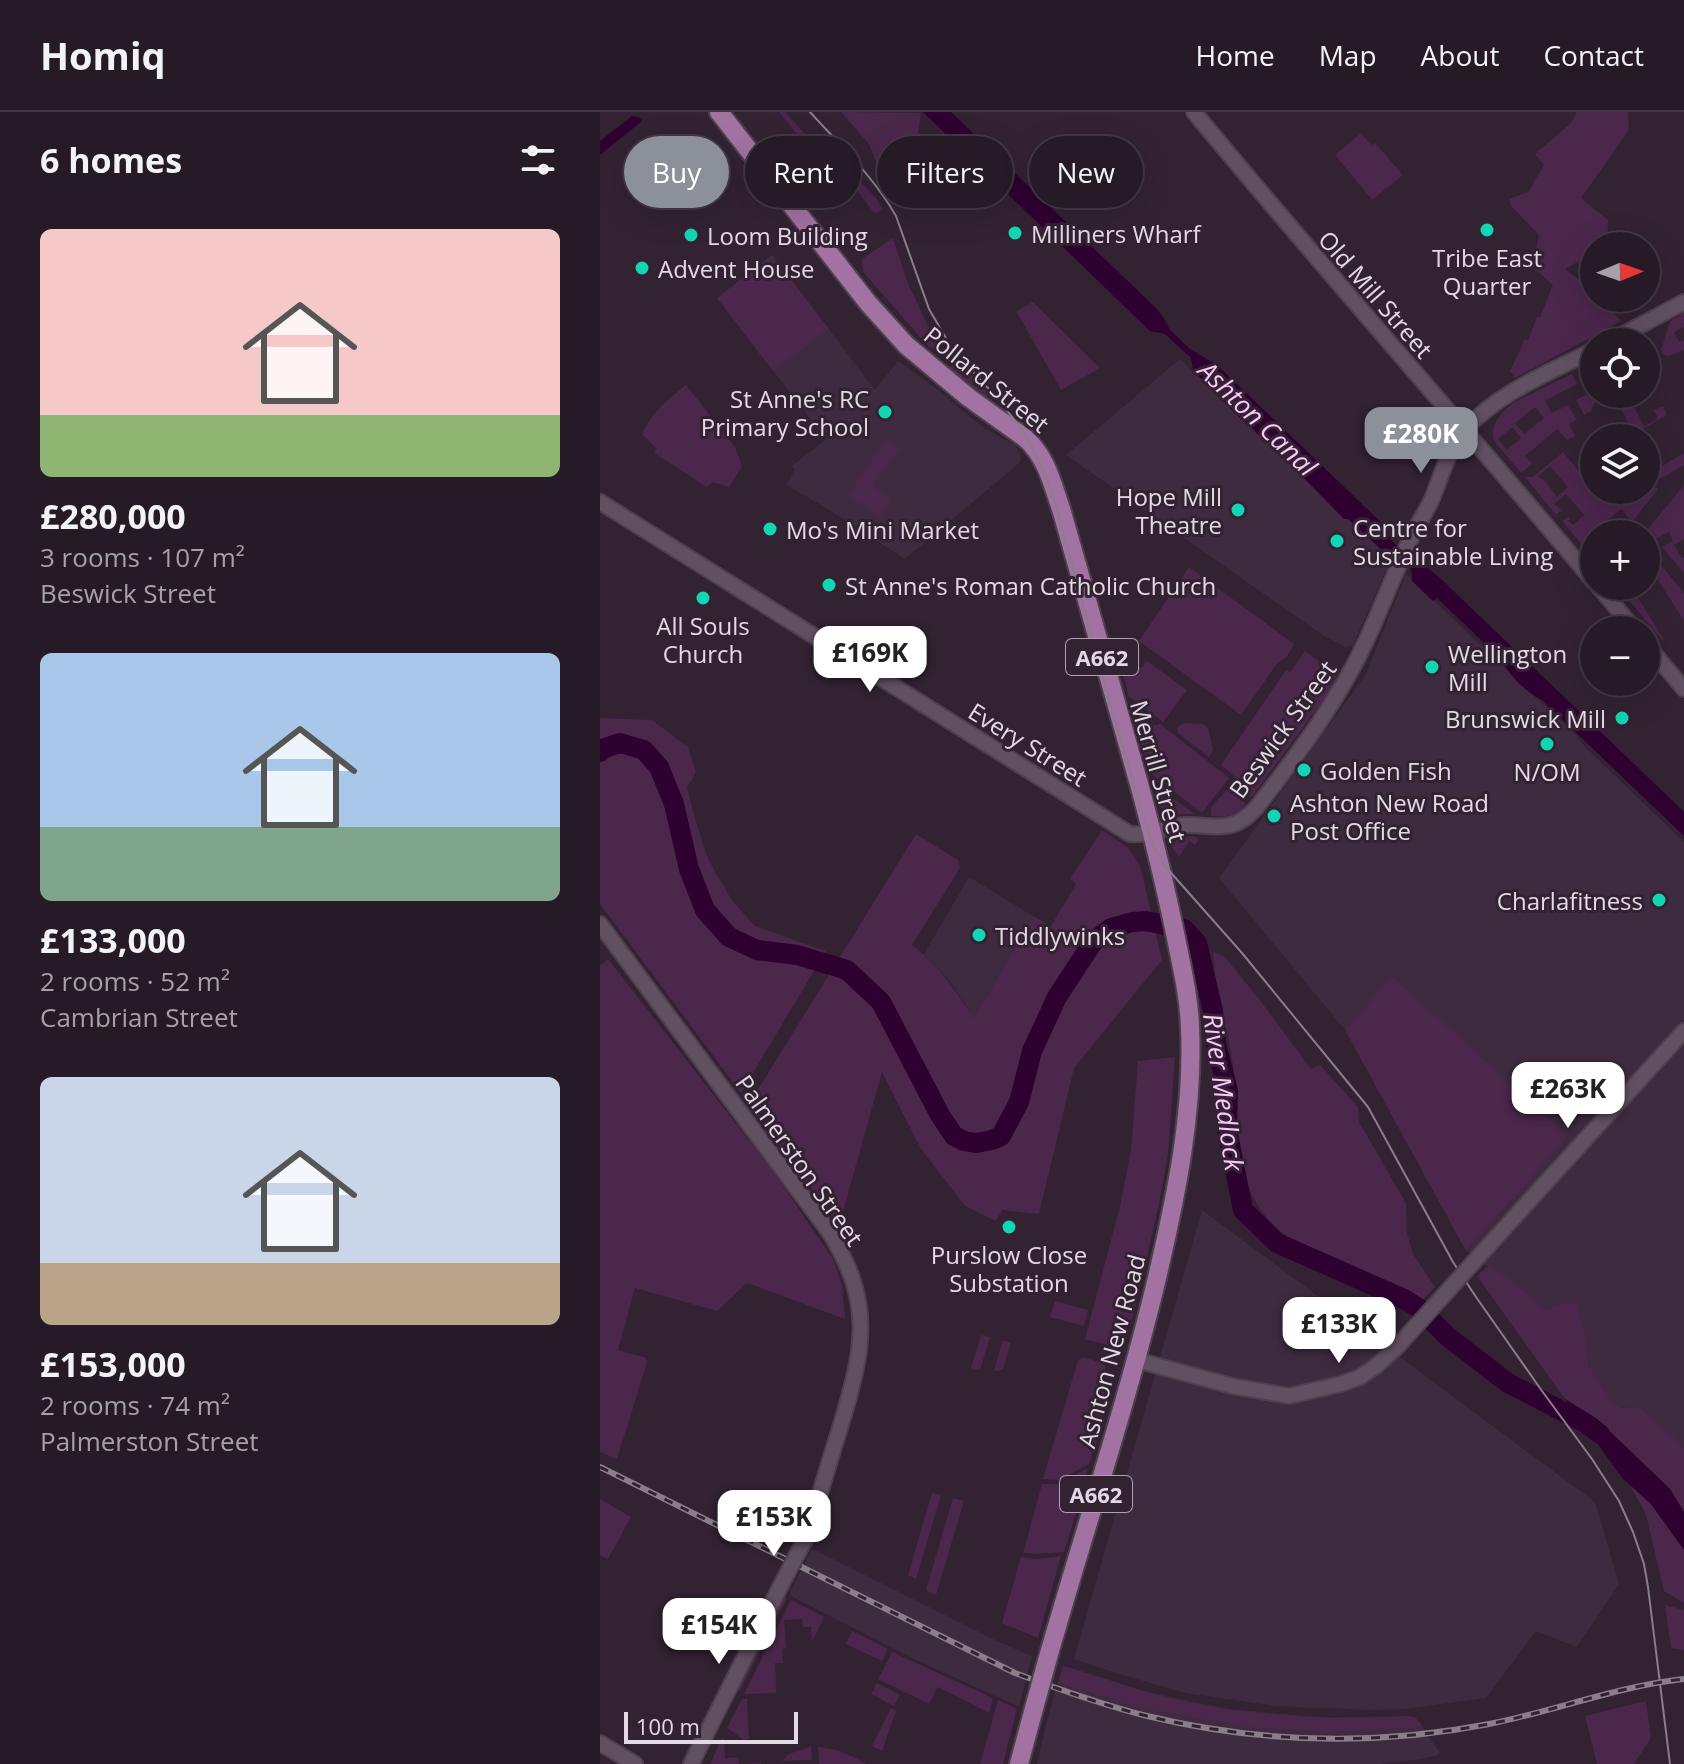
<!DOCTYPE html>
<meta charset="utf-8">
<style>
body{margin:0;font-family:"Open Sans",sans-serif;background:#2e232e;color:#f1f3f6;height:100vh;display:flex;flex-direction:column;font-size:30px;white-space:nowrap}
*{box-sizing:border-box;margin:0}
p{font-size:26px;color:#a4a1a7}
.icon{flex:none;width:44px;height:44px;fill:none;stroke:currentColor;stroke-width:2;stroke-linecap:round;stroke-linejoin:round}
.map{position:relative;flex:1;overflow:hidden}
.panel{display:flex;flex-direction:column;background:#261a26;width:600px}
.panel>*{flex:none}
.guide{position:absolute;left:24px;top:24px;width:760px;height:72px;display:flex;gap:16px}
.needle{width:52px;rotate:88deg}
.controls{position:absolute;left:980px;top:120px;display:grid;gap:16px}
.controls a{display:grid;place-items:center;width:80px;height:80px;border-radius:50%;background:#261a26;box-shadow:0 8px 32px #0002,0 0 0 2px #423843;font-size:40px}
.scale{position:absolute;left:24px;bottom:20px;width:174px;box-sizing:border-box;padding-left:8px;border:4px solid #e3d9e3;border-top:0;font-size:22px;line-height:28px;white-space:nowrap;color:#e3d9e3;-webkit-text-stroke:6px #322232;paint-order:stroke}
.price{position:absolute;translate:-50% -68px;padding:0 18px;border-radius:16px;background:#fff;color:#222;font-size:26px;line-height:52px;filter:drop-shadow(0 2px 4px #0008)}
.price::after{content:'';position:absolute;left:50%;top:48px;width:24px;height:18px;margin-left:-12px;background:inherit;clip-path:polygon(0 0,100% 0,50% 100%)}
.price.selected{background:#8c9099;color:#fff}
ul{padding:0;list-style:none}
li{display:grid;align-content:center;gap:16px;height:424px;padding:0 40px}
li span{display:grid;place-items:center;height:248px;border-radius:12px;color:#555}
li>.icon{margin-inline-start:auto}
span .icon{width:144px;height:144px;fill:#fffc;stroke-width:1}
li b{font-size:34px}
h2{display:flex;justify-content:space-between;align-items:center;height:96px;padding:0 40px;font-size:34px}
.pill{padding:0 28px;border-radius:36px;background:#261a26;box-shadow:0 8px 32px #0002,0 0 0 2px #423843;font-size:28px;line-height:72px}
.pill.selected{background:#8c9099;color:#fff}
header{display:flex;align-items:center;gap:48px;box-sizing:border-box;height:112px;padding:0 40px;background:#261a26;border-bottom:2px solid #423843}
header strong{font-size:38px}
nav{display:flex;gap:44px;margin-inline-start:auto;font-size:28px}
main{display:flex;flex:1;min-height:0}
.map>svg:first-child{display:block}
</style>
<header>
<strong>Homiq</strong>
<nav><a>Home</a><a>Map</a><a>About</a><a>Contact</a></nav>
</header>
<main>
<section class="panel">
<h2>6 homes<svg class="icon" aria-label="filters" viewBox="0 0 24 24"><path d="M4 7h16M4 17h16"/><circle cx="9" cy="7" r="2"/><circle cx="15" cy="17" r="2"/></svg></h2>
<ul>
<li><span style="background:linear-gradient(#f6c9c9 75%,#8fb573 0)"><svg class="icon" aria-label="home" viewBox="0 0 24 24"><path d="M3 11l9-7 9 7M6 9v11h12V9"/></svg></span><div><b>£280,000</b><p>3 rooms · 107 m²</p><p>Beswick Street</p></div></li>
<li><span style="background:linear-gradient(#a9c7e8 70%,#7fa58c 0)"><svg class="icon" aria-label="home" viewBox="0 0 24 24"><path d="M3 11l9-7 9 7M6 9v11h12V9"/></svg></span><div><b>£133,000</b><p>2 rooms · 52 m²</p><p>Cambrian Street</p></div></li>
<li><span style="background:linear-gradient(#c9d6e8 75%,#b9a48a 0)"><svg class="icon" aria-label="home" viewBox="0 0 24 24"><path d="M3 11l9-7 9 7M6 9v11h12V9"/></svg></span><div><b>£153,000</b><p>2 rooms · 74 m²</p><p>Palmerston Street</p></div></li>
</ul>
</section>
<div class="map">
<svg width="1084" height="1652" viewBox="0 0 1084 1652">
<rect width="100%" height="100%" fill="#322232"/>
<!-- built -->
<path fill="#3f2b3f" d="M 172,143 L 275,278 L 298,249 L 333,274 L 384,316 L 415,333 L 420,341 L 421,347 L 418,352 L 305,447 L 223,394 L 186,373 L 195,357 L 192,354 L 226,327 L 117,186 Z
M 580,247 L 791,447 L 753,533 L 746,535 L 724,524 L 466,343 Z
M 806,462 L 977,624 L 984,634 L 1084,730 L 1084,1334 L 1040,1295 L 1022,1296 L 1012,1289 L 989,1254 L 986,1227 L 976,1188 L 946,1197 L 866,1139 L 967,1026 L 792,865 L 745,918 L 619,766 L 766,562 Z
M 369,765 L 433,804 L 374,906 L 349,868 L 324,842 Z
M 602,1098 L 995,1390 L 1019,1472 L 977,1535 L 936,1519 L 886,1586 L 805,1597 L 771,1598 L 676,1594 L 585,1581 L 519,1562 L 474,1547 Z
M 215,1438 L 397,1529 L 432,1544 L 419,1595 L 314,1547 L 191,1484 L 190,1480 L 211,1439 Z
M 463,1554 L 551,1581 L 628,1597 L 728,1606 L 811,1604 L 817,1607 L 840,1641 L 836,1644 L 821,1647 L 779,1652 L 437,1652 L 448,1605 Z"/>
<!-- green -->
<path fill="#4b274c" fill-rule="evenodd" d="M 179,0 L 185,0 L 234,54 L 246,56 L 233,66 Z
M 241,0 L 321,1 L 314,50 L 320,65 L 302,85 L 276,49 L 268,31 Z
M 977,0 L 1028,0 L 1029,18 L 981,86 L 1008,108 L 1007,134 L 994,134 L 994,141 L 965,157 L 994,179 L 994,186 L 1001,186 L 1021,209 L 915,266 L 910,259 L 925,227 L 928,228 L 937,205 L 940,205 L 953,173 L 932,155 L 939,123 L 911,94 L 909,87 L 928,80 L 944,53 L 935,42 L 971,11 Z
M 761,21 L 771,33 L 775,31 L 803,63 L 772,88 L 735,43 Z
M 249,58 L 276,86 L 283,97 L 275,102 L 244,62 Z
M 293,126 L 309,174 L 334,226 L 341,237 L 360,252 L 391,284 L 387,285 L 351,259 C 350,243 343,239 328,234 L 263,160 L 262,150 L 263,146 Z
M 172,143 L 229,217 L 173,259 L 117,186 Z
M 433,190 L 500,256 L 461,278 L 416,199 Z
M 1084,201 L 1084,215 L 1074,220 L 1079,230 L 1084,228 L 1084,238 L 1068,244 L 1064,243 L 1061,238 L 1070,209 Z
M 972,262 L 977,272 L 945,289 L 952,301 L 968,293 L 977,308 L 969,312 L 975,324 L 967,328 L 957,317 L 925,344 L 932,352 L 921,361 L 894,329 C 889,312 902,299 915,290 ZM 935,295 L 944,306 L 924,322 L 915,311 ZM 912,315 L 921,326 L 907,338 L 898,327 Z
M 86,273 L 135,335 L 142,354 L 129,375 L 112,370 L 107,375 L 54,341 L 57,337 L 42,322 C 51,301 69,286 86,273 Z
M 994,279 L 994,282 L 999,282 L 998,287 L 996,287 L 991,299 L 984,303 L 976,288 Z
M 1014,282 L 1027,282 L 1044,314 L 1058,307 L 1054,298 L 1063,294 L 1067,303 L 1028,325 L 1024,324 L 1022,320 L 1030,315 Z
M 286,326 L 300,336 L 273,374 L 292,388 L 280,405 L 248,384 Z
M 963,340 L 983,364 L 982,367 L 995,381 L 999,378 L 1005,378 L 1011,384 L 1018,380 L 1017,378 L 1040,378 L 1023,387 L 1025,391 L 1054,374 L 1058,377 L 1032,410 L 1021,397 L 995,419 L 997,422 L 994,422 L 994,441 L 988,440 L 962,409 L 968,405 L 970,407 L 968,409 L 973,413 L 984,403 L 966,382 L 954,392 L 962,398 L 956,403 L 925,365 L 933,365 ZM 950,354 L 968,375 L 957,385 L 946,370 L 938,364 Z
M 1084,341 L 1084,353 L 1046,375 L 1046,363 Z
M 1084,373 L 1084,427 L 1074,433 L 1082,446 L 1084,446 L 1084,461 L 1062,435 L 1073,429 L 1069,420 L 1056,427 L 1048,417 Z
M 1046,435 L 1084,481 L 1084,509 L 1046,449 Z
M 589,455 L 694,532 L 687,544 L 676,553 L 641,603 L 539,529 Z
M 1017,474 L 1031,474 L 1064,528 L 1063,529 Z
M 520,538 L 537,545 L 534,550 L 541,556 L 547,549 L 587,578 L 563,610 L 529,585 L 517,541 Z
M 705,539 L 732,559 L 736,563 L 735,568 L 727,583 L 651,686 L 645,682 L 646,680 L 641,676 L 643,672 L 621,653 L 686,558 L 690,560 Z
M 0,606 L 52,608 L 88,635 L 96,660 L 87,676 L 96,710 L 108,747 L 131,787 L 155,814 L 226,839 L 141,981 L 0,792 Z
M 589,611 L 603,612 L 608,616 L 613,638 L 609,645 L 578,621 L 577,616 L 582,612 Z
M 560,612 L 629,666 L 602,701 L 550,661 L 537,617 Z
M 557,675 L 595,702 C 564,702 565,709 555,678 Z
M 625,679 L 629,679 L 646,692 C 637,704 625,706 611,704 L 611,696 Z
M 502,718 L 527,735 L 540,753 L 562,848 L 474,956 L 439,1102 L 402,1098 L 396,1109 L 365,1094 L 321,1037 L 282,960 L 239,1114 L 149,992 L 316,722 L 358,748 L 360,756 L 312,833 C 341,855 354,877 374,906 L 433,804 L 451,814 L 476,772 L 470,767 Z
M 593,724 L 599,727 L 595,733 L 590,729 L 579,745 L 571,734 L 572,727 Z
M 613,840 L 624,844 L 659,887 L 711,957 L 720,953 L 758,995 L 759,1010 L 806,1091 L 807,1121 L 813,1142 L 835,1175 L 822,1188 C 794,1172 764,1160 734,1147 C 721,1141 706,1137 694,1130 C 689,1127 685,1122 680,1119 C 625,1071 643,1006 631,942 C 625,908 615,875 613,840 Z
M 8,847 L 175,1062 L 233,1147 L 242,1173 L 245,1207 L 147,1171 L 117,1199 L 35,1176 L 18,1238 L 46,1246 L 47,1251 L 17,1347 L 0,1340 L 0,853 Z
M 792,864 L 968,1025 L 866,1139 L 745,918 Z
M 575,945 L 568,1043 L 557,1101 L 533,1205 L 511,1234 L 485,1227 L 520,1094 L 531,1038 L 538,949 Z
M 890,1152 L 946,1197 L 976,1188 L 986,1227 L 989,1254 L 1012,1289 L 1022,1296 L 1040,1295 L 1084,1334 L 1084,1400 L 1070,1377 L 997,1307 L 965,1287 L 877,1164 Z
M 455,1189 L 488,1198 L 484,1214 L 450,1205 Z
M 381,1223 L 390,1225 L 380,1258 L 371,1256 Z
M 403,1228 L 411,1231 L 403,1257 L 399,1259 L 394,1258 Z
M 483,1245 L 505,1252 L 508,1291 L 489,1352 L 459,1368 L 443,1367 L 478,1248 Z
M 488,1356 L 478,1389 L 462,1370 Z
M 1029,1371 L 1051,1392 L 1084,1438 L 1084,1491 L 1064,1479 L 1046,1403 Z
M 442,1372 L 458,1372 L 478,1395 L 464,1440 L 438,1442 L 423,1441 Z
M 332,1381 L 341,1383 L 316,1467 L 308,1463 Z
M 353,1386 L 364,1389 L 336,1483 L 326,1478 Z
M 0,1387 L 31,1405 L 8,1447 L 0,1443 Z
M 461,1444 L 438,1526 L 402,1511 L 421,1445 L 436,1447 Z
M 184,1485 L 187,1486 L 139,1580 L 137,1579 Z
M 191,1488 L 224,1505 L 212,1530 L 211,1515 L 203,1515 L 202,1507 L 184,1508 L 186,1536 L 182,1537 L 183,1551 L 175,1551 L 176,1581 L 144,1582 Z
M 1065,1493 L 1084,1498 L 1084,1538 L 1071,1536 Z
M 252,1519 L 288,1537 L 282,1549 L 246,1532 Z
M 292,1540 L 393,1586 L 389,1601 L 338,1575 L 329,1592 L 278,1567 Z
M 463,1554 C 503,1565 541,1580 581,1589 C 656,1605 732,1608 808,1604 L 815,1605 L 823,1615 L 726,1620 L 655,1616 L 544,1596 L 458,1571 Z
M 277,1571 L 300,1583 L 294,1594 L 271,1582 Z
M 142,1587 L 147,1587 L 149,1627 L 144,1628 L 127,1616 Z
M 398,1588 L 417,1597 L 403,1652 L 380,1652 Z
M 1046,1589 L 1051,1626 L 1034,1652 L 997,1652 L 985,1604 Z
M 291,1596 L 296,1599 L 282,1639 L 272,1634 Z
M 122,1626 L 124,1627 L 125,1646 L 138,1645 L 139,1652 L 161,1651 L 161,1652 L 110,1652 Z
M 211,1634 L 212,1648 L 182,1649 L 189,1642 Z
M 218,1635 C 236,1636 251,1643 266,1652 L 219,1652 Z"/>
<!-- water -->
<path fill="#2f0131" d="M 323,0 L 351,0 L 555,195 L 563,205 L 570,218 L 590,237 L 617,253 L 787,416 L 792,429 L 812,448 L 821,450 L 841,467 L 1079,695 L 1084,700 L 1084,724 L 942,588 C 927,581 908,563 902,548 L 837,486 L 833,489 L 812,469 L 811,457 L 787,436 L 781,437 L 748,407 L 744,407 L 686,348 L 635,301 L 593,258 L 591,246 L 565,222 L 550,219 Z
M 32,4 L 39,5 L 42,9 L 0,43 L 0,29 Z
M 965,1287 L 997,1307 L 1070,1377 L 1084,1400 L 1084,1438 L 1051,1392 L 1023,1367 Z"/>
<g fill="none" stroke-linecap="round" stroke-linejoin="round">
<!-- river -->
<path stroke="#2f0131" stroke-width="20" d="M 0,640 L 2,637 L 20,631 L 44,638 L 59,655 L 74,692 L 89,757 L 105,798 L 129,825 L 157,838 L 197,843 L 247,858 L 281,890 L 340,1003 L 354,1024 L 364,1029 L 376,1031 L 392,1028 L 401,1024 L 419,990 L 432,939 L 457,885 L 493,830 L 511,816 L 532,810 L 546,809 L 584,817 L 597,831 L 613,899 L 616,932 L 628,979 L 627,1018 L 643,1098 L 677,1131 L 804,1187 L 820,1197 L 848,1225 L 908,1271 L 985,1311 L 1000,1322"/>
<defs>
<path id="minor" d="M 594,0 C 725,159 862,312 994,470
M 1009,230 L 1084,190
M 0,390 L 530,722 C 550,724 566,714 586,713 C 601,712 616,717 631,713 C 642,710 650,703 657,695 C 698,642 739,588 767,527 C 781,496 794,463 808,432 C 815,417 824,403 831,389 C 842,364 847,338 865,318 C 898,280 951,260 994,238
M 998,474 L 1035,518
M 1046,532 L 1084,577
M 0,812 L 230,1121 C 275,1194 263,1239 240,1316 C 229,1350 220,1384 208,1417 L 208,1423 L 201,1435
M 880,1143 L 1084,919
M 536,1248 L 632,1274 L 689,1284 L 741,1272 L 760,1265 L 776,1254 L 797,1235
M 0,1631 L 35,1652
M 91,1652 L 180,1475"/>
<path id="major" d="M 119,0 L 268,191 L 306,233 L 368,285 L 425,326 C 447,345 453,374 462,400 C 488,493 514,586 541,679 C 554,728 566,777 576,826 C 582,856 589,885 590,915 C 594,1000 576,1084 557,1166 C 526,1295 483,1422 447,1549
M 419,1652 L 433,1600"/>
</defs>
<!-- minor casing -->
<use href="#minor" stroke="#4e414e" stroke-width="18"/>
<!-- major casing -->
<use href="#major" stroke="#4e414e" stroke-width="22"/>
<!-- minor -->
<use href="#minor" stroke="#615061" stroke-width="14"/>
<!-- major -->
<use href="#major" stroke="#a272a3" stroke-width="18"/>
<!-- tram -->
<path stroke="#8b7e8b" stroke-width="2" d="M 210,0 C 240,33 274,65 296,104 L 329,197 L 347,228 L 361,247 L 400,289 L 421,317 L 429,330 L 447,367 L 458,401 L 514,605 L 552,732 L 565,754 L 642,841 L 768,995 L 853,1150 L 876,1185 L 942,1279 L 992,1347 L 1019,1389 L 1033,1420 L 1044,1452 L 1048,1475 L 1070,1652"/>
<defs>
<path id="rail" d="M 0,1355 L 415,1561 C 458,1577 502,1593 547,1604 C 660,1631 776,1634 889,1612 C 955,1599 1018,1574 1084,1567"/>
</defs>
<!-- rail casing -->
<use href="#rail" stroke="#8b7e8b" stroke-width="6"/>
<!-- rail -->
<use href="#rail" stroke="#322232" stroke-width="3" stroke-dasharray="9" stroke-linecap="butt"/>
<defs>
<path id="minor-bridge" d="M 797,1235 L 880,1143
M 180,1475 L 201,1435"/>
<path id="major-bridge" d="M 433,1600 L 447,1549"/>
</defs>
<!-- minor-bridge casing -->
<use href="#minor-bridge" stroke="#4e414e" stroke-width="18" stroke-linecap="butt"/>
<!-- major-bridge casing -->
<use href="#major-bridge" stroke="#4e414e" stroke-width="22" stroke-linecap="butt"/>
<!-- minor-bridge -->
<use href="#minor-bridge" stroke="#615061" stroke-width="14"/>
<!-- major-bridge -->
<use href="#major-bridge" stroke="#a272a3" stroke-width="18"/>
</g>
<!-- markers -->
<g fill="#12d5b4" stroke="#322232" stroke-width="3">
<circle cx="887" cy="118" r="8"/>
<circle cx="415" cy="121" r="8"/>
<circle cx="91" cy="123" r="8"/>
<circle cx="42" cy="156" r="8"/>
<circle cx="285" cy="300" r="8"/>
<circle cx="638" cy="398" r="8"/>
<circle cx="170" cy="417" r="8"/>
<circle cx="737" cy="429" r="8"/>
<circle cx="229" cy="473" r="8"/>
<circle cx="103" cy="486" r="8"/>
<circle cx="832" cy="555" r="8"/>
<circle cx="1022" cy="606" r="8"/>
<circle cx="947" cy="632" r="8"/>
<circle cx="704" cy="658" r="8"/>
<circle cx="674" cy="704" r="8"/>
<circle cx="1059" cy="788" r="8"/>
<circle cx="379" cy="823" r="8"/>
<circle cx="409" cy="1115" r="8"/>
</g>
<g text-anchor="middle" dominant-baseline="central" stroke-width="6" stroke-linejoin="round" paint-order="stroke">
<!-- shield labels -->
<g fill="#322232" stroke="#aea2ae" stroke-width="2">
<rect x="466" y="527" width="72" height="36" rx="6"/>
<rect x="460" y="1364" width="72" height="36" rx="6"/>
</g>
<g font-size="22" font-weight="bold" fill="#e3d9e3">
<text x="502" y="545">A662</text>
<text x="496" y="1382">A662</text>
</g>
<!-- poi labels -->
<g font-size="24" fill="#e3d9e3" stroke="#322232" text-anchor="start">
<text x="431" y="121">Milliners Wharf</text>
<text x="107" y="123">Loom Building</text>
<text x="887" y="145" text-anchor="middle">Tribe East<tspan x="887" dy="28">Quarter</tspan></text>
<text x="58" y="156">Advent House</text>
<text x="269" y="286" text-anchor="end">St Anne's RC<tspan x="269" dy="28">Primary School</tspan></text>
<text x="622" y="384" text-anchor="end">Hope Mill<tspan x="622" dy="28">Theatre</tspan></text>
<text x="753" y="415">Centre for<tspan x="753" dy="28">Sustainable Living</tspan></text>
<text x="186" y="417">Mo's Mini Market</text>
<text x="245" y="473">St Anne's Roman Catholic Church</text>
<text x="103" y="513" text-anchor="middle">All Souls<tspan x="103" dy="28">Church</tspan></text>
<text x="848" y="541">Wellington<tspan x="848" dy="28">Mill</tspan></text>
<text x="1006" y="606" text-anchor="end">Brunswick Mill</text>
<text x="720" y="658">Golden Fish</text>
<text x="947" y="659" text-anchor="middle">N/OM</text>
<text x="690" y="690">Ashton New Road<tspan x="690" dy="28">Post Office</tspan></text>
<text x="1043" y="788" text-anchor="end">Charlafitness</text>
<text x="395" y="823">Tiddlywinks</text>
<text x="409" y="1142" text-anchor="middle">Purslow Close<tspan x="409" dy="28">Substation</tspan></text>
</g>
<!-- street labels -->
<g font-size="24" fill="#e3d9e3" stroke="#322232">
<text transform="translate(776 182) rotate(49)">Old Mill Street</text>
<text transform="translate(387 267) rotate(39)">Pollard Street</text>
<text transform="translate(682 617) rotate(-54)">Beswick Street</text>
<text transform="translate(428 632) rotate(32)">Every Street</text>
<text transform="translate(559 659) rotate(74)">Merrill Street</text>
<text transform="translate(200 1048) rotate(55)">Palmerston Street</text>
<text transform="translate(511 1239) rotate(-75)">Ashton New Road</text>
</g>
<!-- water labels -->
<g font-size="26" font-style="italic" fill="#fdc7fd" stroke="#322232">
<text transform="translate(658 306) rotate(44)">Ashton Canal</text>
<text transform="translate(624 980) rotate(82)">River Medlock</text>
</g>
</g>
</svg>
<div class="controls">
<a><svg class="needle" viewBox="-14 -14 28 28"><path d="M0-13l5 13h-10z" fill="#e53935"/><path d="M0 13l5-13h-10z" fill="#a4a1a7"/></svg></a>
<a><svg class="icon" aria-label="locate" viewBox="0 0 24 24"><circle cx="12" cy="12" r="6"/><path d="M12 2v4M12 18v4M2 12h4M18 12h4"/></svg></a>
<a><svg class="icon" aria-label="layers" viewBox="0 0 24 24"><path d="M12 4l9 5-9 5-9-5zM3 14l9 5 9-5"/></svg></a>
<a>+</a>
<a>−</a>
</div>
<div class="scale">100 m</div>
<b class="price selected" style="left:821px;top:363px">£280K</b>
<b class="price" style="left:270px;top:582px">£169K</b>
<b class="price" style="left:968px;top:1018px">£263K</b>
<b class="price" style="left:739px;top:1253px">£133K</b>
<b class="price" style="left:174px;top:1446px">£153K</b>
<b class="price" style="left:119px;top:1554px">£154K</b>
<div class="guide">
<a class="pill selected">Buy</a>
<a class="pill">Rent</a>
<a class="pill">Filters</a>
<a class="pill">New</a>
</div>
</div>
</main>
